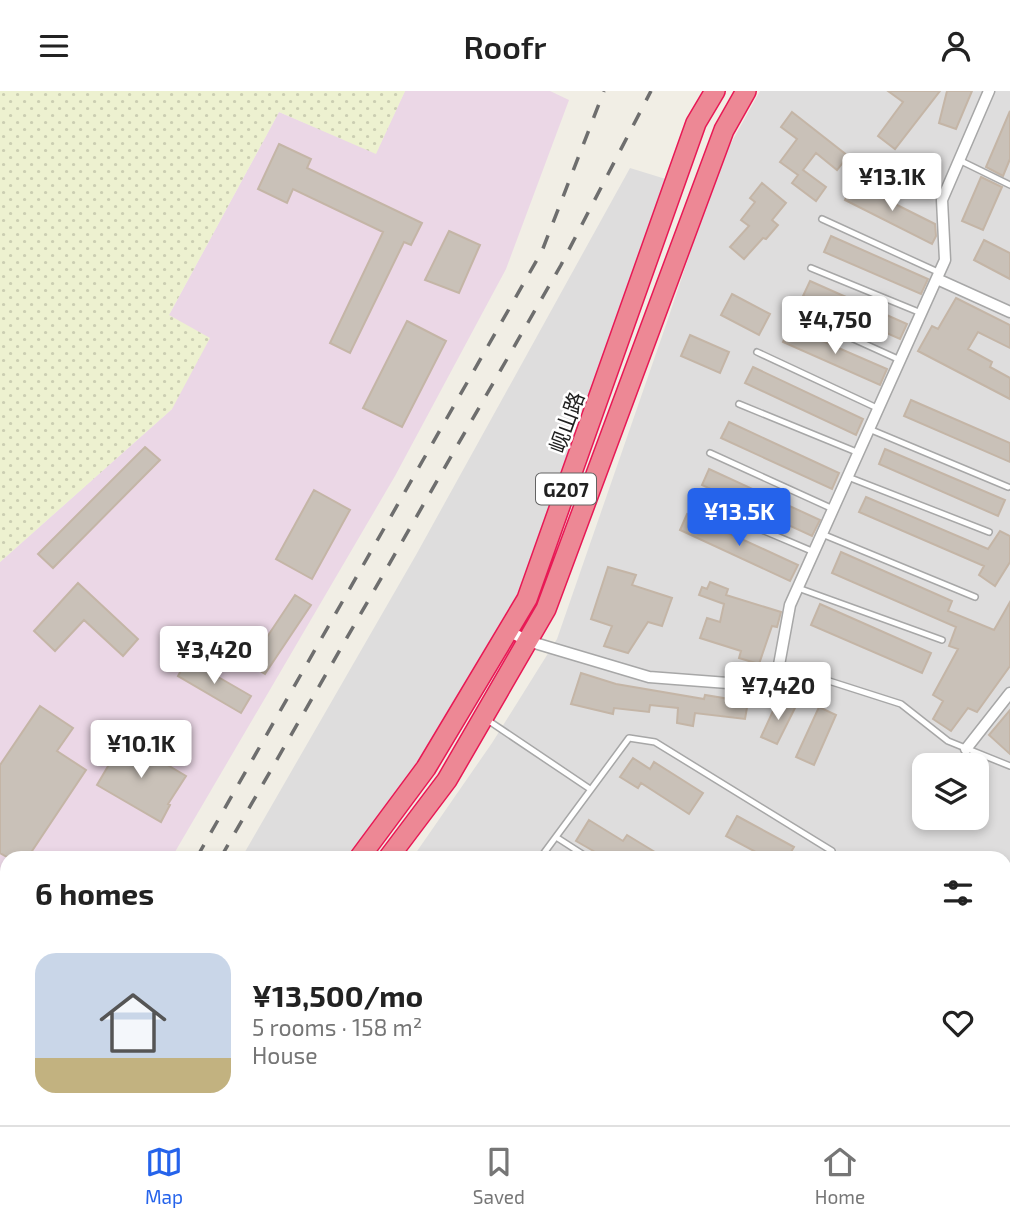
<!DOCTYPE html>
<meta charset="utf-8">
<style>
body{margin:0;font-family:"Exo 2","Noto Sans SC",sans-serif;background:#f2f2f2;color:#222;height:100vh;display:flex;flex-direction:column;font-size:26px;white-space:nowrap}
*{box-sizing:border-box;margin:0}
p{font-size:23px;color:#767676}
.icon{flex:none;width:38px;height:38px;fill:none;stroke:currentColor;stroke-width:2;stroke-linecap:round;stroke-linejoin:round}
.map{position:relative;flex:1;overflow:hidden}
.details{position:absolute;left:0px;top:760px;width:1012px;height:275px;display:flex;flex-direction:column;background:#fff;border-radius:21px 21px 0 0;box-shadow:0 4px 10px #0003}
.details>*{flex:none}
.tools{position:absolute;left:912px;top:662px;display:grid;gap:14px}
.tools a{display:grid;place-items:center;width:77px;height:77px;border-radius:14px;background:#fff;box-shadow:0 4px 10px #0003;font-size:35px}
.price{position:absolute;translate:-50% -60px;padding:0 16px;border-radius:7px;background:#fff;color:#222;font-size:23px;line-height:46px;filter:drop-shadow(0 2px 4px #0008)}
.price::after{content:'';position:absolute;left:50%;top:42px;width:21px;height:16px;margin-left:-10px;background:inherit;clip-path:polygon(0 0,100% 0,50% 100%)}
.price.current{background:#2563eb;color:#fff}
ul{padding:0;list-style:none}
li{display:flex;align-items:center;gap:21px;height:175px;padding:0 35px}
li span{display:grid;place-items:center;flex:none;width:196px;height:140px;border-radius:21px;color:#555}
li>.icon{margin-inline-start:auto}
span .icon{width:84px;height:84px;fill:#fffc;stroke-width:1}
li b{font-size:30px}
h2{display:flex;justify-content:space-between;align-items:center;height:84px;padding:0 35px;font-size:30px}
header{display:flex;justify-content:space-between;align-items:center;height:91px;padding:0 35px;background:#fff;font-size:32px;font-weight:600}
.tab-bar{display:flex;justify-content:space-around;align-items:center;height:98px;border-top:2px solid #e0e0e0;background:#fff;font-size:19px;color:#767676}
.tab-bar a{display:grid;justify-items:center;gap:4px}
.tab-bar .current{color:#2563eb}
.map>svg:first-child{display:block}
</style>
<header><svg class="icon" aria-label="menu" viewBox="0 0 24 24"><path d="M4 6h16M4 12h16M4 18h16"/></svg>Roofr<svg class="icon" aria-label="person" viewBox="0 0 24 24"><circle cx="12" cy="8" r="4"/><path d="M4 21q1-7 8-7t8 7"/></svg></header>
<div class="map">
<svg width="1010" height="1034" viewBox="0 0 1010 1034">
<defs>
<pattern id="farmland-dots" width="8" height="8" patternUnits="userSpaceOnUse" patternTransform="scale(1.75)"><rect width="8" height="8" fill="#edf1d0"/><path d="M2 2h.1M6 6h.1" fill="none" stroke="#cbceb2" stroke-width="1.8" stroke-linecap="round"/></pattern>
<pattern id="grass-tufts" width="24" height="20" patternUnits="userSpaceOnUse" patternTransform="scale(1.75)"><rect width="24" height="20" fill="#c7eea8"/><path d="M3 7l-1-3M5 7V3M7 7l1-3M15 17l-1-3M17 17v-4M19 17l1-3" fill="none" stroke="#abcc90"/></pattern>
<pattern id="water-waves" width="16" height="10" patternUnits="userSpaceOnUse" patternTransform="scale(1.75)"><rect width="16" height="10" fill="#a3d0e2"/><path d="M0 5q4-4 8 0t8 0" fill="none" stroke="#8cb2c2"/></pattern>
</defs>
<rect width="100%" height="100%" fill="#f1eee5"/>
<!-- residential -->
<path fill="#dedddd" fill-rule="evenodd" d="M 760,0 L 1010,0 L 1010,847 L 1005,846 L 1004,766 L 413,766 L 492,652 L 557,548 L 668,228 L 720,72 ZM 924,674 L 976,674 L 976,726 L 924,726 Z
M 630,77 L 669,89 L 518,502 L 418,672 L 348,766 L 242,766 L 416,464 Z
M 232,1027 L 364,1027 L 361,1034 L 227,1034 Z
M 604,1027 L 719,1027 L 714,1034 L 615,1034 Z"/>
<!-- commercial -->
<path fill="#f3d7d4" d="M 0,817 L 7,824 L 7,1027 L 34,1027 L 31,1034 L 0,1034 Z"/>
<!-- industrial -->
<path fill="#ebd7e6" d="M 405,0 L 550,0 L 569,9 L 506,178 L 395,385 L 172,766 L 7,766 L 7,824 L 0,817 L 0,471 L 172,318 L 169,224 L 279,21 L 376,62 Z"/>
<!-- farmland -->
<path fill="url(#farmland-dots)" d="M 0,0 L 405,0 L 376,63 L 279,21 L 169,224 L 210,247 L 172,318 L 0,471 Z"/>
<!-- grass -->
<path fill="url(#grass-tufts)" d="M 364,1027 L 604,1027 L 615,1034 L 361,1034 Z
M 719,1027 L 948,1027 L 945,1034 L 714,1034 Z"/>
<!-- water -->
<path fill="url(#water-waves)" d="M 1010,923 L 1010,1034 L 945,1034 L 948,1027 L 1004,1027 L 1005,931 Z"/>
<!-- building -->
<path fill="#c9c1b8" stroke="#c4b5a6" stroke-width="2" d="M 888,0 L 940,0 L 895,58 L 878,45 L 903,11 Z
M 947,0 L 972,0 L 956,38 L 939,32 Z
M 1010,20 L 1010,68 L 1003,85 L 986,76 Z
M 792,21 L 848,65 L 837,79 L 816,62 L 803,79 L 826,96 L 816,110 L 792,92 L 798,84 L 780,71 L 797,48 L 781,36 Z
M 279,53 L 311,68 L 307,77 L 422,132 L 411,154 L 404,151 L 350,262 L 330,252 L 383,141 L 293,98 L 287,112 L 258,98 Z
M 981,86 L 1002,96 L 983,139 L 962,130 Z
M 762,92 L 786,112 L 772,129 L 778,134 L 766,148 L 763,147 L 744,168 L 730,156 L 749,135 L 741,129 L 755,111 L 750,107 Z
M 853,92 L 935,133 L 936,145 L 932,153 L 845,109 Z
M 449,140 L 480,154 L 459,202 L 425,189 Z
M 831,145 L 928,188 L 921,203 L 824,161 Z
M 984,149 L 1010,162 L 1010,188 L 974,169 Z
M 810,190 L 907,233 L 900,248 L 803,205 Z
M 732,203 L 770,223 L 759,244 L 721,224 Z
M 956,207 L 1010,234 L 1010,257 L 978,241 L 968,258 L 992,271 L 990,276 L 1010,287 L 1010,308 L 918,260 L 932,235 L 938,238 Z
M 407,230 L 446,250 L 402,336 L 363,317 Z
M 790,236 L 887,278 L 880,294 L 783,251 Z
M 690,244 L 729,261 L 720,282 L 681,265 Z
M 753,276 L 863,328 L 856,344 L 745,292 Z
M 911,309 L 1010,352 L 1010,371 L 904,325 Z
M 729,331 L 839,382 L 832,398 L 721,347 Z
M 145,356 L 160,369 L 53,477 L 38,463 Z
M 885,358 L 1005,409 L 998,425 L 879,373 Z
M 709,378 L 820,429 L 812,445 L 702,394 Z
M 314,399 L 350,419 L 312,488 L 276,468 Z
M 866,406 L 988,458 L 1000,440 L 1010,445 L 1010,471 L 995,495 L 979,484 L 984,475 L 859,421 Z
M 687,423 L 798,474 L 790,490 L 680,439 Z
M 841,461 L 952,510 L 948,520 L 994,539 L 1010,511 L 1010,575 L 977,621 L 968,617 L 951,640 L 933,628 L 943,610 L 933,604 L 958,558 L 949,555 L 956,536 L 832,482 Z
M 608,476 L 636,484 L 632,494 L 672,507 L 662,535 L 648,531 L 628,562 L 604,555 L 612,535 L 591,528 Z
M 710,491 L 728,498 L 726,504 L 781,521 L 777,536 L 772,535 L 759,573 L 739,567 L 741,560 L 700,547 L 707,527 L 720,531 L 724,513 L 699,504 L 702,496 L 707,498 Z
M 78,492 L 138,548 L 123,565 L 84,529 L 55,560 L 34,540 Z
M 295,504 L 311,514 L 265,583 L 249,573 Z
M 820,513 L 931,562 L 922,582 L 811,534 Z
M 187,568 L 251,605 L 241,622 L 178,585 Z
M 581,582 L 616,593 L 704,608 L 705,604 L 748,611 L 745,628 L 695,622 L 693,635 L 677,632 L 678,617 L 650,614 L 649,621 L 614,617 L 613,623 L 571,613 Z
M 778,609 L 795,617 L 777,653 L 761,646 Z
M 40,615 L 73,637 L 57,660 L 86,679 L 28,766 L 7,766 L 0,762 L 0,674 Z
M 819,616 L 836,624 L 814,674 L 796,666 Z
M 1010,619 L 1010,663 L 989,644 Z
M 122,647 L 186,685 L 168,713 L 170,714 L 161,731 L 97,694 L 114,665 L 112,664 Z
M 633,667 L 650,678 L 654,671 L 703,702 L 689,723 L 641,692 L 638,697 L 620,686 Z
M 737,725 L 794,756 L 788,766 L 765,766 L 726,745 Z
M 589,729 L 623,750 L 627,744 L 663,766 L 604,766 L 576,750 Z"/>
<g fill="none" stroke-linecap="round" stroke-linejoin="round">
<defs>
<path id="lane" d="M 959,69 L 1010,94
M 822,128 L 940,182
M 811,177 L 921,222
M 792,220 L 900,269
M 757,261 L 877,317
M 739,313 L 859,362
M 869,338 L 1008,396
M 710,362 L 833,418
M 848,386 L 989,441
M 696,411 L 814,461
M 822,443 L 975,506
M 798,497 L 942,549
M 779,574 L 901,613 L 948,650 L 1010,675
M 486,628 L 590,698
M 556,746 L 587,766
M 541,766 L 629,647 L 655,651 L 832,760 L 833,766
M 0,931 L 7,918
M 628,1027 L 639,1034
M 683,1034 L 688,1027"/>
<path id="street" d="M 937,188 L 1010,221
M 508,540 L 528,550 L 649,586 L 754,594 L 769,591 L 779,574 L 790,514 L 945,169 L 942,109 L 989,0
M 966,658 L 1010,602
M 0,817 L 7,824
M 271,1027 L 284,1034
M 31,1034 L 34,1027"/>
<path id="highway" d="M 360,766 L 426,677 L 527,508 L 696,32 L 715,0
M 389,766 L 447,689 L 546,518 L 724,39 L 746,0
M 171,1034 L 175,1027
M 197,1034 L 201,1027"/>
</defs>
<!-- lane casing -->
<use href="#lane" stroke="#a7a7a7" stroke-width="8"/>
<!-- street casing -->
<use href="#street" stroke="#a7a7a7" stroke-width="13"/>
<!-- highway casing -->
<use href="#highway" stroke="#e81955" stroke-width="22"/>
<!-- lane -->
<use href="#lane" stroke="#fff" stroke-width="5"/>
<!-- street -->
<use href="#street" stroke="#fff" stroke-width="10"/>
<!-- highway -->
<use href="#highway" stroke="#ed8895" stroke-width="19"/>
<!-- rail -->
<path stroke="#6e6e6e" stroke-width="3.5" stroke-dasharray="14 14" stroke-linecap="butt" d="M 197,766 L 542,160 L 604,0
M 221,766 L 561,174 L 651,0
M 68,1034 L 71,1027
M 89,1034 L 92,1027"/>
</g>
<g text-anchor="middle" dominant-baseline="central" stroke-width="5" stroke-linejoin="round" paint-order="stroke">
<!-- shield labels -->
<rect fill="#fff" stroke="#636363" stroke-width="2" x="536" y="382.5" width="60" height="31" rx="5"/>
<g font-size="19" font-weight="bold" fill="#202020">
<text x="566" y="398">G207</text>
</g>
<!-- street labels -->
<g font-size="21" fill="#202020" stroke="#fff">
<text transform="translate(566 331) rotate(-70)">岘山路</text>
</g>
</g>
</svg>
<div class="tools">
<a><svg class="icon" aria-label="layers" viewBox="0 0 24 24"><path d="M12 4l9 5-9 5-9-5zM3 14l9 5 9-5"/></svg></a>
</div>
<b class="price" style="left:892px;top:122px">¥13.1K</b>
<b class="price" style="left:835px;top:265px">¥4,750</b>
<b class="price current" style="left:739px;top:457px">¥13.5K</b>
<b class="price" style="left:214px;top:595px">¥3,420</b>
<b class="price" style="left:778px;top:631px">¥7,420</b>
<b class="price" style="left:141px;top:689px">¥10.1K</b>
<section class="details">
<h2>6 homes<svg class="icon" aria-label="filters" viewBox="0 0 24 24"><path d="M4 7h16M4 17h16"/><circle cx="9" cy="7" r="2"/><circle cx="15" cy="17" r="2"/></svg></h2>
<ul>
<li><span style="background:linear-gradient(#c9d6e8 75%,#c2b280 0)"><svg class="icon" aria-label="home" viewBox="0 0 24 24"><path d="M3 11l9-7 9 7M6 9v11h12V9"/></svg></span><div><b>¥13,500/mo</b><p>5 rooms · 158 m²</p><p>House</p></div><svg class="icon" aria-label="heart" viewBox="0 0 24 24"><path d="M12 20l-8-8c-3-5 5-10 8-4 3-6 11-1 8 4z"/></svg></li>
</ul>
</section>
</div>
<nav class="tab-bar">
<a class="current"><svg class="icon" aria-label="map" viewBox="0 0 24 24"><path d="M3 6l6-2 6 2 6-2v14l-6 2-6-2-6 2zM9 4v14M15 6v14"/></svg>Map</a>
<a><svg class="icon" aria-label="saved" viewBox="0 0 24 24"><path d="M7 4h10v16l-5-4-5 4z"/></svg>Saved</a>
<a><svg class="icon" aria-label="home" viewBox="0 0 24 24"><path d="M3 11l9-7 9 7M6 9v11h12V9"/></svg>Home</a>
</nav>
